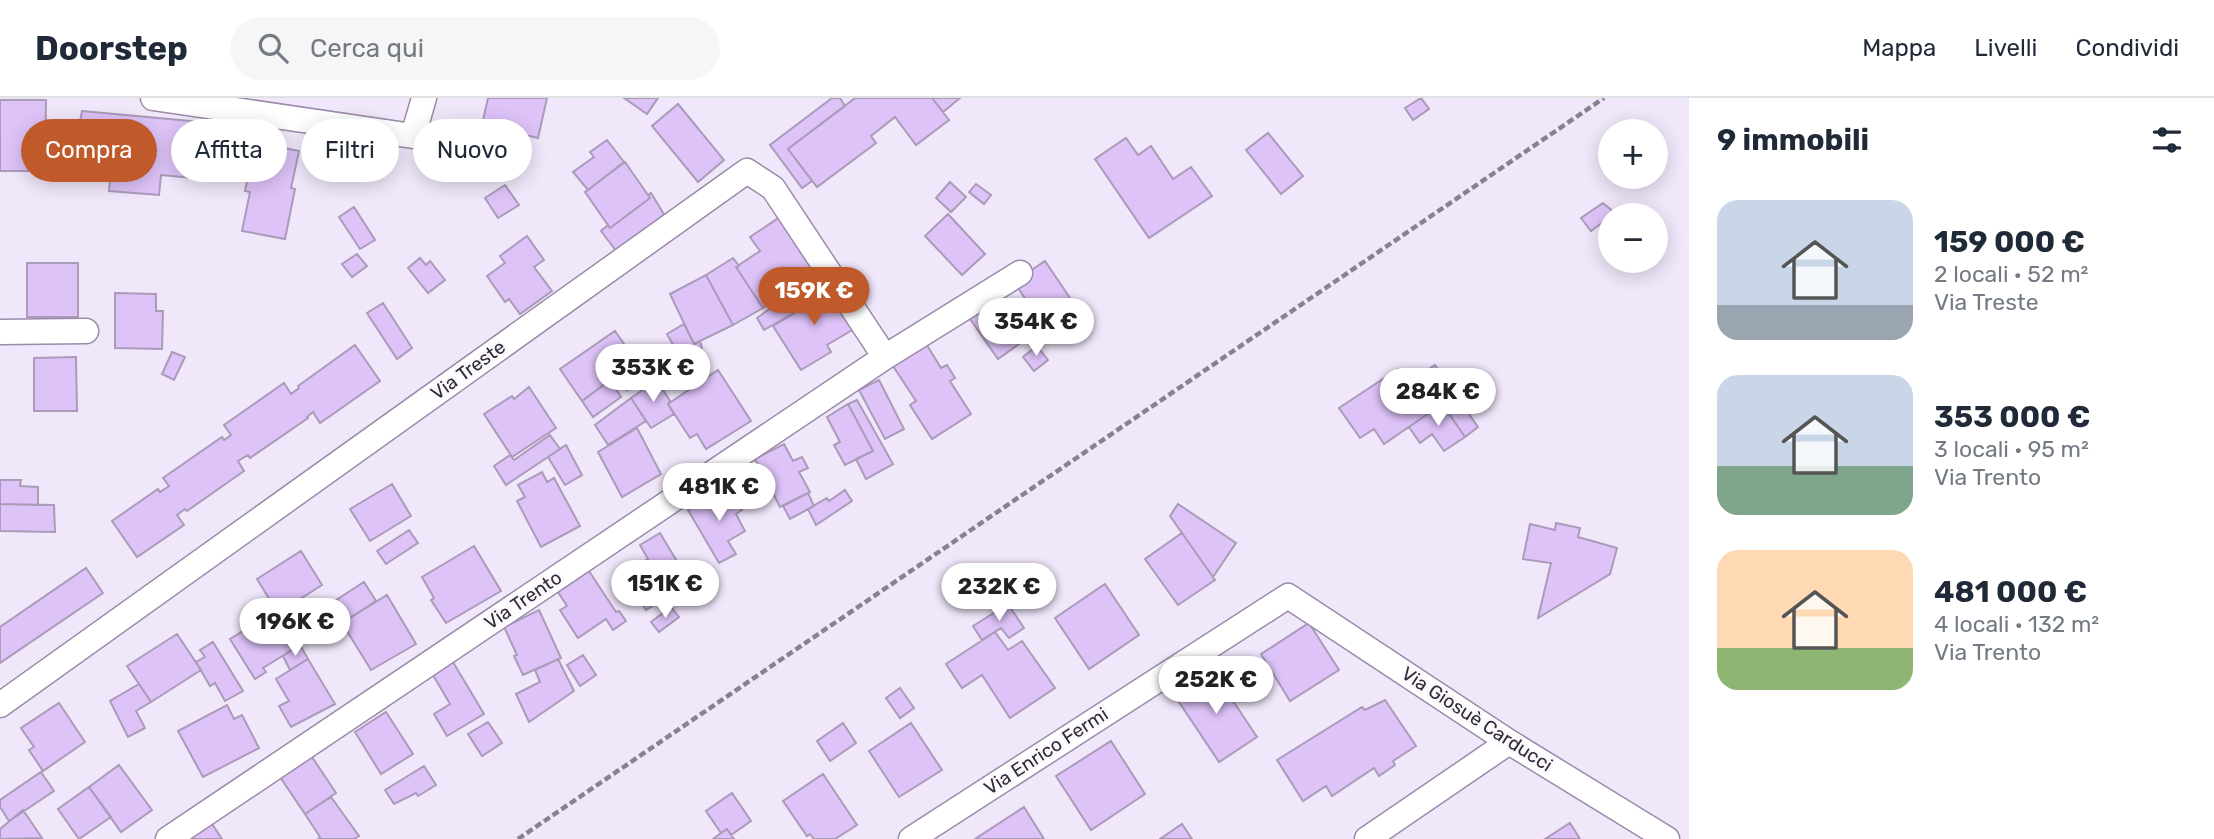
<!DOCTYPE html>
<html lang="it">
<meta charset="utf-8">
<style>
body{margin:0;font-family:Rubik,sans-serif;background:#f6f6f7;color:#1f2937;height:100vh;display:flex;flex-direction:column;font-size:26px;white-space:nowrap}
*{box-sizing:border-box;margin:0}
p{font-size:23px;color:#747a83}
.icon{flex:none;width:38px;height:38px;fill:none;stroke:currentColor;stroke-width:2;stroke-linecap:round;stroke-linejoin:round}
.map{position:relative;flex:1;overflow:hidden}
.sheet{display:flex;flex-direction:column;background:#fff;width:525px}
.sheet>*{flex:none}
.top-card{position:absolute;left:21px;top:21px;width:665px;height:63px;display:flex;gap:14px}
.buttons{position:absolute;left:1598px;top:21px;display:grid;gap:14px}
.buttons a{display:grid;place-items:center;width:70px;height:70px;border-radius:50%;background:#fff;box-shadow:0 4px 18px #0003;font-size:35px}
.price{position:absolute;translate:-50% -60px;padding:0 16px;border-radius:24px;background:#fff;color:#222;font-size:23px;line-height:46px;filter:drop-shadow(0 2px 4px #0008)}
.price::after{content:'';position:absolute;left:50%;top:42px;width:21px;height:16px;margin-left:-10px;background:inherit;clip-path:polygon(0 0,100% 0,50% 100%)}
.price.on{background:#c05a2b;color:#fff}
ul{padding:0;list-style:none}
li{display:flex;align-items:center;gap:21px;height:175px;padding:0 28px}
li span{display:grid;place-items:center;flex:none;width:196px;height:140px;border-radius:21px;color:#555}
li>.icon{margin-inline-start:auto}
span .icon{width:84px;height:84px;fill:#fffc;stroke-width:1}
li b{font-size:30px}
h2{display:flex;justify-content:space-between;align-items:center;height:84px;padding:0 28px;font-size:30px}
.tag{padding:0 24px;border-radius:32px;background:#fff;box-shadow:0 4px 18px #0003;font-size:24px;line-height:63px}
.tag.on{background:#c05a2b;color:#fff}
header{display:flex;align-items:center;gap:42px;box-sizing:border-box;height:98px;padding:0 35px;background:#fff;border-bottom:2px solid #e0e1e3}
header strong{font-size:33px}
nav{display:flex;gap:38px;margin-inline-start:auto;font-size:24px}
.search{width:490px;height:63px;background:#f6f6f7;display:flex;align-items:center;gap:18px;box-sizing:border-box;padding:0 24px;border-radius:38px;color:#747a83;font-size:26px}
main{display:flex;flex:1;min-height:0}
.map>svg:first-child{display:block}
</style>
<header>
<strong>Doorstep</strong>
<div class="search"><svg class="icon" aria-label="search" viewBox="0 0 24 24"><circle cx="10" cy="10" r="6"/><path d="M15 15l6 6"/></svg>Cerca qui</div>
<nav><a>Mappa</a><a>Livelli</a><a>Condividi</a></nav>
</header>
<main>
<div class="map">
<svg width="1689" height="741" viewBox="0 0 1689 741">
<rect width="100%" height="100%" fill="#f1e7fb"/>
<!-- building -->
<path fill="#dec3f9" stroke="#aa9bb9" stroke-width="2" d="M 488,0 L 547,0 L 538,40 L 482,27 Z
M 624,0 L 658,0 L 647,16 Z
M 832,0 L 840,0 L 845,8 L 788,51 L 812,83 L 802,90 L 770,47 Z
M 855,0 L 932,0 L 949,22 L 916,47 L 895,19 L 871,38 L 876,45 L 817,89 L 788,51 Z
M 932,0 L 960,0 L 943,14 Z
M 1421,0 L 1429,11 L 1413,22 L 1405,10 Z
M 0,2 L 46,2 L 45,66 L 38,66 L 39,73 L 0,73 Z
M 678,6 L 724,62 L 698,84 L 652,28 Z
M 82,13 L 201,24 L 198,64 L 194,64 L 193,80 L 161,77 L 159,97 L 109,93 L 111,70 L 79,67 L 80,50 L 75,50 Z
M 1268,35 L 1303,78 L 1281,96 L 1246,52 Z
M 1126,40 L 1138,57 L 1151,48 L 1173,81 L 1191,69 L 1212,98 L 1149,140 L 1095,61 Z
M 607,42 L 624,64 L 588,92 L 573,74 L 594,59 L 590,54 Z
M 255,44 L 299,53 L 291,90 L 295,91 L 285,141 L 242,133 L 250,94 L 245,93 Z
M 625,64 L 650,100 L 610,130 L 585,94 Z
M 950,84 L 966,99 L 951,114 L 936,100 Z
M 976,86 L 991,97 L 984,106 L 969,94 Z
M 505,87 L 519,107 L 498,120 L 485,100 Z
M 651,95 L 665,118 L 617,154 L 601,133 L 608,127 L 610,130 L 650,100 L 648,97 Z
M 1603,105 L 1615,115 L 1591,133 L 1581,120 Z
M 354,109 L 375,142 L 360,151 L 339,119 Z
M 948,116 L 985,156 L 962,177 L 925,138 Z
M 780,119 L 815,173 L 763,210 L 736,169 L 760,153 L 750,139 Z
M 527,138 L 544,162 L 534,169 L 552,193 L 520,216 L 509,201 L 505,204 L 487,178 L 505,165 L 500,158 Z
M 357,156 L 367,168 L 352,179 L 342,166 Z
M 420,160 L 426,167 L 430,163 L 445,182 L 428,195 L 408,170 Z
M 733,160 L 739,168 L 736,169 L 763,210 L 733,227 L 706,177 Z
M 1045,163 L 1070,200 L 1039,221 L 1014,184 Z
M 27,165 L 78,165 L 78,219 L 27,219 Z
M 706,177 L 733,227 L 694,246 L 670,196 Z
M 816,177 L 824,188 L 796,205 L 799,212 L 764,232 L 757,220 Z
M 827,186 L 854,231 L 827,247 L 831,254 L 801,272 L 773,228 L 799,212 L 796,205 Z
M 115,195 L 156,196 L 156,213 L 163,213 L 162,251 L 115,250 Z
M 1065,203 L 1071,212 L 1061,220 L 1067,229 L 1052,240 L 1039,221 Z
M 988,204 L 1019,246 L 998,261 L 968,218 Z
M 383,205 L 412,250 L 397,261 L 367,215 Z
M 1003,206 L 1027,241 L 1019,246 L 995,212 Z
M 684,226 L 694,246 L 700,243 L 702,250 L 681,261 L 667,236 Z
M 615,233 L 636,263 L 582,303 L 560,271 Z
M 925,244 L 941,270 L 947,267 L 955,280 L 950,283 L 971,316 L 932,341 L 910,307 L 916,303 L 891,265 Z
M 355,247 L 380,283 L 320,325 L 313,314 L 307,319 L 308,320 L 250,360 L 248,357 L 238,363 L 244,373 L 187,413 L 185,411 L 177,417 L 184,427 L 137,459 L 112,423 L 158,391 L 160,394 L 169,388 L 163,380 L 222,339 L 224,342 L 231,337 L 224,327 L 284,285 L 291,296 L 299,290 L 298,288 Z
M 1037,248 L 1048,262 L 1034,273 L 1023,259 Z
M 172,254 L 185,259 L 174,282 L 162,276 Z
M 76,259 L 77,313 L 34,313 L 34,260 Z
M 636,263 L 647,279 L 627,292 L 617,277 Z
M 1435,267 L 1478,329 L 1465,339 L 1422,276 Z
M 1398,271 L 1406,282 L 1420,273 L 1442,306 L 1384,346 L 1374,331 L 1360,340 L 1339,310 Z
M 718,272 L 751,323 L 706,351 L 697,336 L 690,340 L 668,306 Z
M 610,282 L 621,299 L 593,319 L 582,303 Z
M 657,282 L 670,303 L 668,306 L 674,316 L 651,330 L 631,300 Z
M 879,282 L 904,331 L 885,341 L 859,292 Z
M 529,289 L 556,330 L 512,359 L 484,316 L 512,298 L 514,301 Z
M 631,300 L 646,323 L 608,347 L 595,327 Z
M 857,302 L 893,366 L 866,381 L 856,361 L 873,353 L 848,306 Z
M 848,306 L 873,353 L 845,367 L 834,347 L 840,344 L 827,319 Z
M 1442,306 L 1465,339 L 1444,353 L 1432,336 L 1420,345 L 1409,329 Z
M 637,330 L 661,376 L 622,399 L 598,354 Z
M 550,337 L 560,351 L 506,387 L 494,368 L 510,357 L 514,362 Z
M 784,346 L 793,363 L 802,359 L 808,370 L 799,374 L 810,394 L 780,409 L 755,361 Z
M 566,347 L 582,377 L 565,387 L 548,359 Z
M 542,374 L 547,384 L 554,380 L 580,428 L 541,449 L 517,403 L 525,399 L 518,387 Z
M 0,382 L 21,382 L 20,388 L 38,389 L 38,407 L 0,406 Z
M 392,386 L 411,418 L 370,443 L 350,411 Z
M 727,389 L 742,412 L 736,416 L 745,433 L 728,443 L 736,456 L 719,465 L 688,412 Z
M 845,392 L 852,403 L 816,427 L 808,411 L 827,400 L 829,403 Z
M 808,395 L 814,408 L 790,421 L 783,408 Z
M 0,406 L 54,407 L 55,434 L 0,433 Z
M 1178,406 L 1236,445 L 1213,479 L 1170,418 Z
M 1556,425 L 1580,430 L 1578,439 L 1617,450 L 1610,476 L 1538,520 L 1551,465 L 1523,461 L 1530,426 L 1555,432 Z
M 409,432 L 418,445 L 386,466 L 377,453 Z
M 660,435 L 696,495 L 677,506 L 672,496 L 646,512 L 631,486 L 645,477 L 639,466 L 648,461 L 640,447 Z
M 1182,435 L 1215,482 L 1178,507 L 1145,461 Z
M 474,448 L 501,493 L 446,525 L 431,502 L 434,500 L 422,479 Z
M 301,453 L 322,487 L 278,515 L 257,481 Z
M 86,470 L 103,495 L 0,565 L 0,529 Z
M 589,473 L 616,514 L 619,513 L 626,523 L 613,532 L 606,521 L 578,540 L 560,512 L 567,508 L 558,494 Z
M 364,484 L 376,503 L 342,525 L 330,506 Z
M 1105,486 L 1139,537 L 1089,571 L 1055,520 Z
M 387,497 L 416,546 L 371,572 L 342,525 Z
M 1008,506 L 1024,530 L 1009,540 L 1001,530 L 982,542 L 973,528 Z
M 671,509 L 679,519 L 659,534 L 651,524 Z
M 539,512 L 561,560 L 523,577 L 514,558 L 517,557 L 504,529 Z
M 274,514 L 285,533 L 290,530 L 300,547 L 263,570 L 266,574 L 255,581 L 230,541 Z
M 1309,525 L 1339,572 L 1290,603 L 1261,556 Z
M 995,534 L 1008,552 L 1022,543 L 1055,590 L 1010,620 L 982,577 L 962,590 L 946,566 Z
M 177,536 L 201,572 L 151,604 L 127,568 Z
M 213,544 L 243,593 L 225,603 L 215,585 L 210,588 L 196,564 L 205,559 L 200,552 Z
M 300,547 L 308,561 L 290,572 L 283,558 Z
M 583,557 L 596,577 L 580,588 L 567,567 Z
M 308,561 L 335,606 L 291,629 L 279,608 L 289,603 L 276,581 Z
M 558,561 L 574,593 L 529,624 L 516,596 L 540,584 L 535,572 Z
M 453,564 L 484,616 L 447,638 L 434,616 L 450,606 L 433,577 Z
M 1213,573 L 1257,639 L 1219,664 L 1175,598 Z
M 139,586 L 151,604 L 136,613 L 145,630 L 128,639 L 110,603 Z
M 900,590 L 914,610 L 900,620 L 886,600 Z
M 1385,602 L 1416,648 L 1393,663 L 1395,667 L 1379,678 L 1374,670 L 1332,698 L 1326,688 L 1303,703 L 1277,662 L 1362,609 L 1365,612 Z
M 59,605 L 85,644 L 43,673 L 29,652 L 34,649 L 21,630 Z
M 227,607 L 234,621 L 242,617 L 259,650 L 203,679 L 178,633 Z
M 386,614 L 413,656 L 381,676 L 355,634 Z
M 488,624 L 502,645 L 482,658 L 468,636 Z
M 843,625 L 856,645 L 830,663 L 817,643 Z
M 911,625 L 942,672 L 899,699 L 869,653 Z
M 1111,643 L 1145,696 L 1091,732 L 1056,678 Z
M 310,656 L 336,695 L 305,716 L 278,676 Z
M 119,667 L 152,712 L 121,734 L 89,689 Z
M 424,668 L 436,687 L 418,698 L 416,695 L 394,706 L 385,692 Z
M 41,674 L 54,693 L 9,723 L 0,709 L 0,702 Z
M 823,676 L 857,727 L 835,741 L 814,741 L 810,736 L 807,738 L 783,703 Z
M 89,689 L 111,719 L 79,741 L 58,711 Z
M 732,695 L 751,723 L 731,737 L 727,731 L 721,735 L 706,713 Z
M 331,699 L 359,738 L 354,741 L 318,741 L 320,739 L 305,716 Z
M 1024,709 L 1044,741 L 975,741 Z
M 23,712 L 42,740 L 0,741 L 0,731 Z
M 210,723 L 222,741 L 191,741 L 188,737 Z
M 1570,725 L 1580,741 L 1545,741 Z
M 1182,726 L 1192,741 L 1160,741 Z
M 727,731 L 734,741 L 713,741 L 721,735 Z"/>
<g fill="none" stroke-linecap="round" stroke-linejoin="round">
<defs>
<path id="street" d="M 153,0 L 413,38 L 424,0
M 0,234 L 86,233
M 0,607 L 747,73 L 773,90 L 885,259
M 168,741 L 885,259 L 1020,175
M 911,741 L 1288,498 L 1509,644 L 1667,741
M 1367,741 L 1509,644"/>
</defs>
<!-- street casing -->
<use href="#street" stroke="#9a8ba9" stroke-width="27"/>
<!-- path -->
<path stroke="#888190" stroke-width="4.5" stroke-dasharray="7 3.5" stroke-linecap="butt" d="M 518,741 L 1604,0"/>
<!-- street -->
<use href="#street" stroke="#fff" stroke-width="24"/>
</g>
<g text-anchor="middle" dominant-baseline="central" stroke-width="6" stroke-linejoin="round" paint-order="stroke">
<!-- street labels -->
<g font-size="19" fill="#312b37" stroke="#fbf8fe">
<text transform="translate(468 272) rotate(-36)">Via Treste</text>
<text transform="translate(523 502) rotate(-34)">Via Trento</text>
<text transform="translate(1477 621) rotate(33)">Via Giosuè Carducci</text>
<text transform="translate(1046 653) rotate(-33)">Via Enrico Fermi</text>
</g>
</g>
</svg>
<div class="buttons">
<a>+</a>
<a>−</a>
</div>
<b class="price on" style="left:814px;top:229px">159K €</b>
<b class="price" style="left:1036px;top:260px">354K €</b>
<b class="price" style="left:653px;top:306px">353K €</b>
<b class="price" style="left:1438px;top:330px">284K €</b>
<b class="price" style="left:719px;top:425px">481K €</b>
<b class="price" style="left:665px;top:522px">151K €</b>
<b class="price" style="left:999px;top:525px">232K €</b>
<b class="price" style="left:295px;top:560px">196K €</b>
<b class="price" style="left:1216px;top:618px">252K €</b>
<div class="top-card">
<a class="tag on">Compra</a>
<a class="tag">Affitta</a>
<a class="tag">Filtri</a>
<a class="tag">Nuovo</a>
</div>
</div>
<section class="sheet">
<h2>9 immobili<svg class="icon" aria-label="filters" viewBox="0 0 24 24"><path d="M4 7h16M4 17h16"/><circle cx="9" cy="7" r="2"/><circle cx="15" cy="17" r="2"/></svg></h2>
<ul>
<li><span style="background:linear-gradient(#c9d6e8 75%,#9aa5b1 0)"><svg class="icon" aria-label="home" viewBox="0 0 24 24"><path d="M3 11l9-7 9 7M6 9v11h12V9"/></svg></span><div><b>159 000 €</b><p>2 locali · 52 m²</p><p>Via Treste</p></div></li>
<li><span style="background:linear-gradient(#c9d6e8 65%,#7fa58c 0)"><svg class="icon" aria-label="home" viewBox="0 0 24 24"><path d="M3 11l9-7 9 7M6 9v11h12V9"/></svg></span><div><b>353 000 €</b><p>3 locali · 95 m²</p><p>Via Trento</p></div></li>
<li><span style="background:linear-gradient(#ffd9b3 70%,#8fb573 0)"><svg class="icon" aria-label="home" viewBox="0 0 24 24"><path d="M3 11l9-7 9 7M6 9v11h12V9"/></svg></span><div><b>481 000 €</b><p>4 locali · 132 m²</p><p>Via Trento</p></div></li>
</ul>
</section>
</main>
